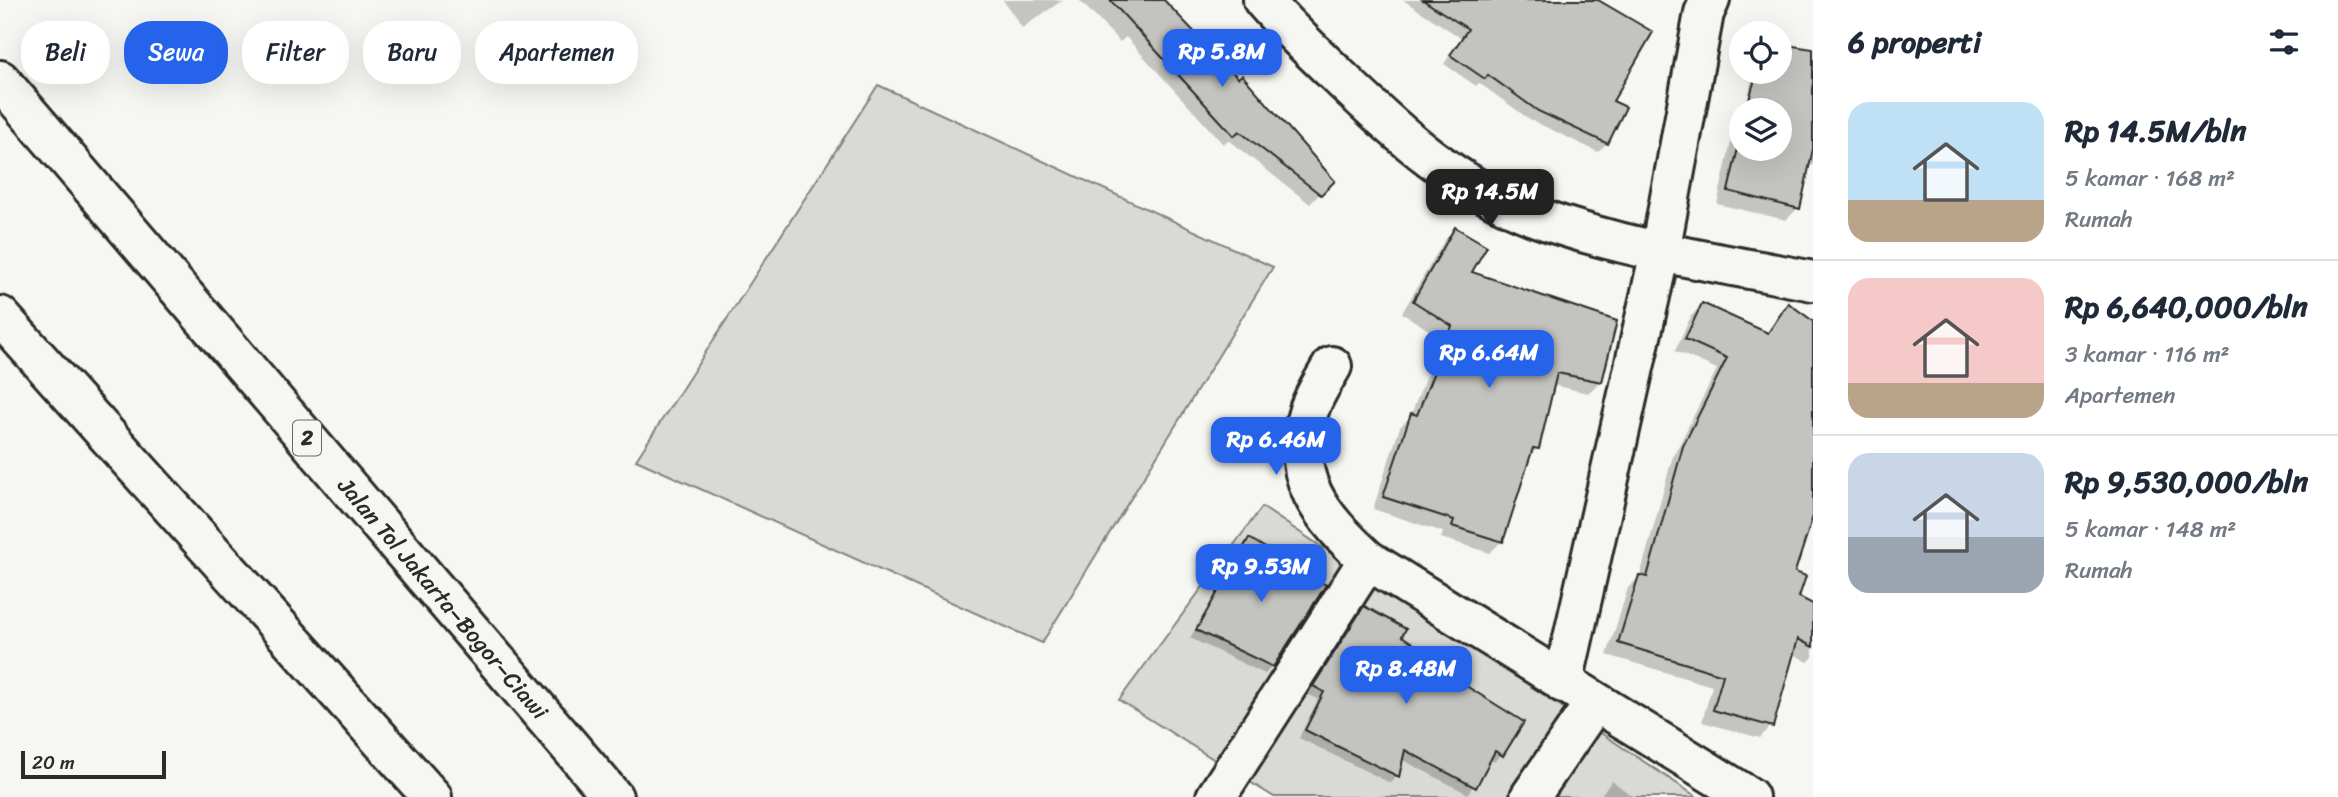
<!DOCTYPE html>
<html lang="id">
<meta charset="utf-8">
<style>
body{margin:0;font-family:Sriracha,sans-serif;background:#f2f2f3;color:#1f2937;height:100vh;display:flex;flex-direction:column;font-size:26px;white-space:nowrap}
*{box-sizing:border-box;margin:0}
p{font-size:23px;color:#747a83}
.icon{flex:none;width:38px;height:38px;fill:none;stroke:currentColor;stroke-width:2;stroke-linecap:round;stroke-linejoin:round}
.map{position:relative;flex:1;overflow:hidden}
.details{display:flex;flex-direction:column;background:#fff;width:525px}
.details>*{flex:none}
.hud{position:absolute;left:21px;top:21px;width:665px;height:63px;display:flex;gap:14px}
.tools{position:absolute;left:1729px;top:21px;display:grid;gap:14px}
.tools a{display:grid;place-items:center;width:63px;height:63px;border-radius:50%;background:#fff;box-shadow:0 7px 28px #0002;font-size:35px}
.scale{position:absolute;left:21px;bottom:18px;width:145px;box-sizing:border-box;padding-left:7px;border:4px solid #2b2b2b;border-top:0;font-size:19px;line-height:24px;white-space:nowrap;color:#2b2b2b;-webkit-text-stroke:5px #f6f6f2;paint-order:stroke}
.price{position:absolute;translate:-50% -60px;padding:0 16px;border-radius:14px;background:#2563eb;color:#fff;font-size:23px;line-height:46px;filter:drop-shadow(0 2px 4px #0008)}
.price::after{content:'';position:absolute;left:50%;top:42px;width:21px;height:16px;margin-left:-10px;background:inherit;clip-path:polygon(0 0,100% 0,50% 100%)}
.price.on{background:#222;color:#fff}
ul{padding:0;list-style:none}
li{display:flex;align-items:center;gap:21px;height:175px;padding:0 35px}
li+li{border-top:2px solid #e0e1e3}
li span{display:grid;place-items:center;flex:none;width:196px;height:140px;border-radius:21px;color:#555}
li>.icon{margin-inline-start:auto}
span .icon{width:84px;height:84px;fill:#fffc;stroke-width:1}
li b{font-size:30px}
h2{display:flex;justify-content:space-between;align-items:center;height:84px;padding:0 35px;font-size:30px}
.pill{padding:0 24px;border-radius:28px;background:#fff;box-shadow:0 7px 28px #0002;font-size:24px;line-height:63px}
.pill.on{background:#2563eb;color:#fff}
main{display:flex;flex:1;min-height:0}
.map>svg:first-child{display:block}
</style>
<main>
<div class="map">
<svg width="1813" height="797" viewBox="0 0 1813 797">
<rect width="100%" height="100%" fill="#f6f6f2"/>
<filter id="ink" filterUnits="userSpaceOnUse"><feTurbulence type="fractalNoise" baseFrequency=".0143" numOctaves="2"/><feDisplacementMap in="SourceGraphic" scale="14" xChannelSelector="R" yChannelSelector="G"/><feConvolveMatrix kernelMatrix="1 2 1 2 8 2 1 2 1" color-interpolation-filters="sRGB"/></filter>
<g filter="url(#ink)">
<!-- green -->
<path fill="#d9d9d5" stroke="#828280" stroke-width="2" d="M 878,85 L 1273,267 L 1042,643 L 636,460 Z
M 1262,507 L 1697,797 L 1274,797 L 1119,700 Z"/>
<!-- shadow -->
<path fill="#0003" d="M 1003,0 L 1063,0 L 1022,28 Z
M 1079,0 L 1161,0 L 1332,181 L 1310,204 L 1228,140 L 1223,144 L 1126,37 L 1120,42 Z
M 1403,0 L 1586,0 L 1611,102 L 1624,108 L 1607,143 L 1598,152 L 1529,119 L 1479,83 L 1476,86 L 1444,64 L 1461,38 Z
M 1780,46 L 1813,51 L 1813,166 L 1808,164 L 1798,208 L 1786,220 L 1717,204 L 1736,120 L 1741,115 L 1741,149 L 1780,149 L 1780,110 L 1746,110 L 1753,72 L 1780,72 Z
M 1456,229 L 1470,273 L 1600,382 L 1588,393 L 1552,385 L 1537,448 L 1528,458 L 1502,541 L 1490,553 L 1441,538 L 1443,532 L 1373,509 L 1400,427 L 1410,417 L 1441,338 L 1402,313 L 1444,241 Z
M 1702,305 L 1813,352 L 1813,501 L 1792,573 L 1797,598 L 1813,606 L 1813,657 L 1808,662 L 1792,653 L 1771,726 L 1760,738 L 1702,722 L 1712,686 L 1607,655 L 1628,588 L 1640,576 L 1672,459 L 1717,369 L 1675,351 L 1691,316 Z
M 1249,541 L 1272,666 L 1265,674 L 1190,638 Z
M 1365,608 L 1453,679 L 1501,754 L 1494,762 L 1489,759 L 1468,794 L 1401,759 L 1397,776 L 1390,783 L 1299,738 L 1318,699 L 1307,694 Z
M 1612,781 L 1634,797 L 1599,797 Z"/>
<!-- building -->
<path fill="#c3c3c0" stroke="#2b2b2b" stroke-width="2" d="M 1110,0 L 1164,0 L 1238,78 L 1242,75 L 1335,181 L 1321,195 L 1239,131 L 1234,136 Z
M 1423,0 L 1598,0 L 1653,32 L 1613,101 L 1626,107 L 1608,144 L 1538,111 L 1488,75 L 1485,79 L 1450,55 L 1468,29 Z
M 1780,44 L 1813,49 L 1813,149 L 1800,209 L 1728,191 L 1741,135 L 1741,149 L 1780,149 L 1780,110 L 1746,110 L 1757,72 L 1780,72 Z
M 1455,227 L 1487,246 L 1472,272 L 1617,321 L 1602,382 L 1557,373 L 1539,449 L 1533,448 L 1503,542 L 1452,526 L 1454,520 L 1383,497 L 1411,413 L 1417,415 L 1452,326 L 1413,301 Z
M 1702,303 L 1768,333 L 1788,303 L 1813,321 L 1813,516 L 1795,572 L 1806,576 L 1799,597 L 1813,604 L 1813,647 L 1798,639 L 1773,727 L 1713,710 L 1723,675 L 1618,643 L 1639,575 L 1647,577 L 1683,446 L 1727,358 L 1685,339 Z
M 1249,538 L 1326,585 L 1273,667 L 1196,630 Z
M 1364,606 L 1406,629 L 1402,636 L 1458,674 L 1455,679 L 1524,722 L 1503,756 L 1495,751 L 1476,788 L 1405,750 L 1399,777 L 1305,730 L 1324,692 L 1313,686 Z"/>
<g fill="none" stroke-linecap="round" stroke-linejoin="round">
<defs>
<path id="minor" d="M 1263,0 C 1286,27 1312,51 1338,76 C 1399,135 1457,188 1539,218 C 1627,250 1722,263 1813,281
M 1332,366 C 1324,380 1314,395 1309,410 C 1287,477 1321,517 1368,560 L 1749,797
M 1563,683 L 1660,252 L 1704,13 L 1710,0
M 1216,797 L 1368,560
M 1530,797 L 1595,702"/>
<g id="highway">
<path id="s1" d="M 0,80 L 613,797"/>
<path d="M 0,316 L 432,797"/>
</g>
</defs>
<!-- minor casing -->
<use href="#minor" stroke="#2b2b2b" stroke-width="44"/>
<!-- highway casing -->
<use href="#highway" stroke="#2b2b2b" stroke-width="44"/>
<!-- minor -->
<use href="#minor" stroke="#f6f6f2" stroke-width="38"/>
<!-- highway -->
<use href="#highway" stroke="#f6f6f2" stroke-width="38"/>
</g>
</g>
<g text-anchor="middle" dominant-baseline="central" stroke-width="7" stroke-linejoin="round" paint-order="stroke">
<!-- shield labels -->
<rect fill="#f6f6f2" stroke="#686867" stroke-width="2" x="293" y="420.5" width="28" height="35" rx="5"/>
<g font-size="21" font-weight="bold" fill="#2b2b2b">
<text x="307" y="438">2</text>
</g>
<!-- street labels -->
<g font-size="23" fill="#2b2b2b" stroke="#f6f6f2">
<text stroke="none"><textPath href="#s1" startOffset="682">Jalan Tol Jakarta–Bogor–Ciawi</textPath></text>
</g>
</g>
</svg>
<div class="tools">
<a><svg class="icon" aria-label="locate" viewBox="0 0 24 24"><circle cx="12" cy="12" r="6"/><path d="M12 2v4M12 18v4M2 12h4M18 12h4"/></svg></a>
<a><svg class="icon" aria-label="layers" viewBox="0 0 24 24"><path d="M12 4l9 5-9 5-9-5zM3 14l9 5 9-5"/></svg></a>
</div>
<div class="scale">20 m</div>
<b class="price" style="left:1222px;top:89px">Rp 5.8M</b>
<b class="price on" style="left:1490px;top:229px">Rp 14.5M</b>
<b class="price" style="left:1489px;top:390px">Rp 6.64M</b>
<b class="price" style="left:1276px;top:477px">Rp 6.46M</b>
<b class="price" style="left:1261px;top:604px">Rp 9.53M</b>
<b class="price" style="left:1406px;top:706px">Rp 8.48M</b>
<div class="hud">
<a class="pill">Beli</a>
<a class="pill on">Sewa</a>
<a class="pill">Filter</a>
<a class="pill">Baru</a>
<a class="pill">Apartemen</a>
</div>
</div>
<section class="details">
<h2>6 properti<svg class="icon" aria-label="filters" viewBox="0 0 24 24"><path d="M4 7h16M4 17h16"/><circle cx="9" cy="7" r="2"/><circle cx="15" cy="17" r="2"/></svg></h2>
<ul>
<li><span style="background:linear-gradient(#bfe0f5 70%,#b9a48a 0)"><svg class="icon" aria-label="home" viewBox="0 0 24 24"><path d="M3 11l9-7 9 7M6 9v11h12V9"/></svg></span><div><b>Rp 14.5M/bln</b><p>5 kamar · 168 m²</p><p>Rumah</p></div></li>
<li><span style="background:linear-gradient(#f6c9c9 75%,#b9a48a 0)"><svg class="icon" aria-label="home" viewBox="0 0 24 24"><path d="M3 11l9-7 9 7M6 9v11h12V9"/></svg></span><div><b>Rp 6,640,000/bln</b><p>3 kamar · 116 m²</p><p>Apartemen</p></div></li>
<li><span style="background:linear-gradient(#c9d6e8 60%,#9aa5b1 0)"><svg class="icon" aria-label="home" viewBox="0 0 24 24"><path d="M3 11l9-7 9 7M6 9v11h12V9"/></svg></span><div><b>Rp 9,530,000/bln</b><p>5 kamar · 148 m²</p><p>Rumah</p></div></li>
</ul>
</section>
</main>
